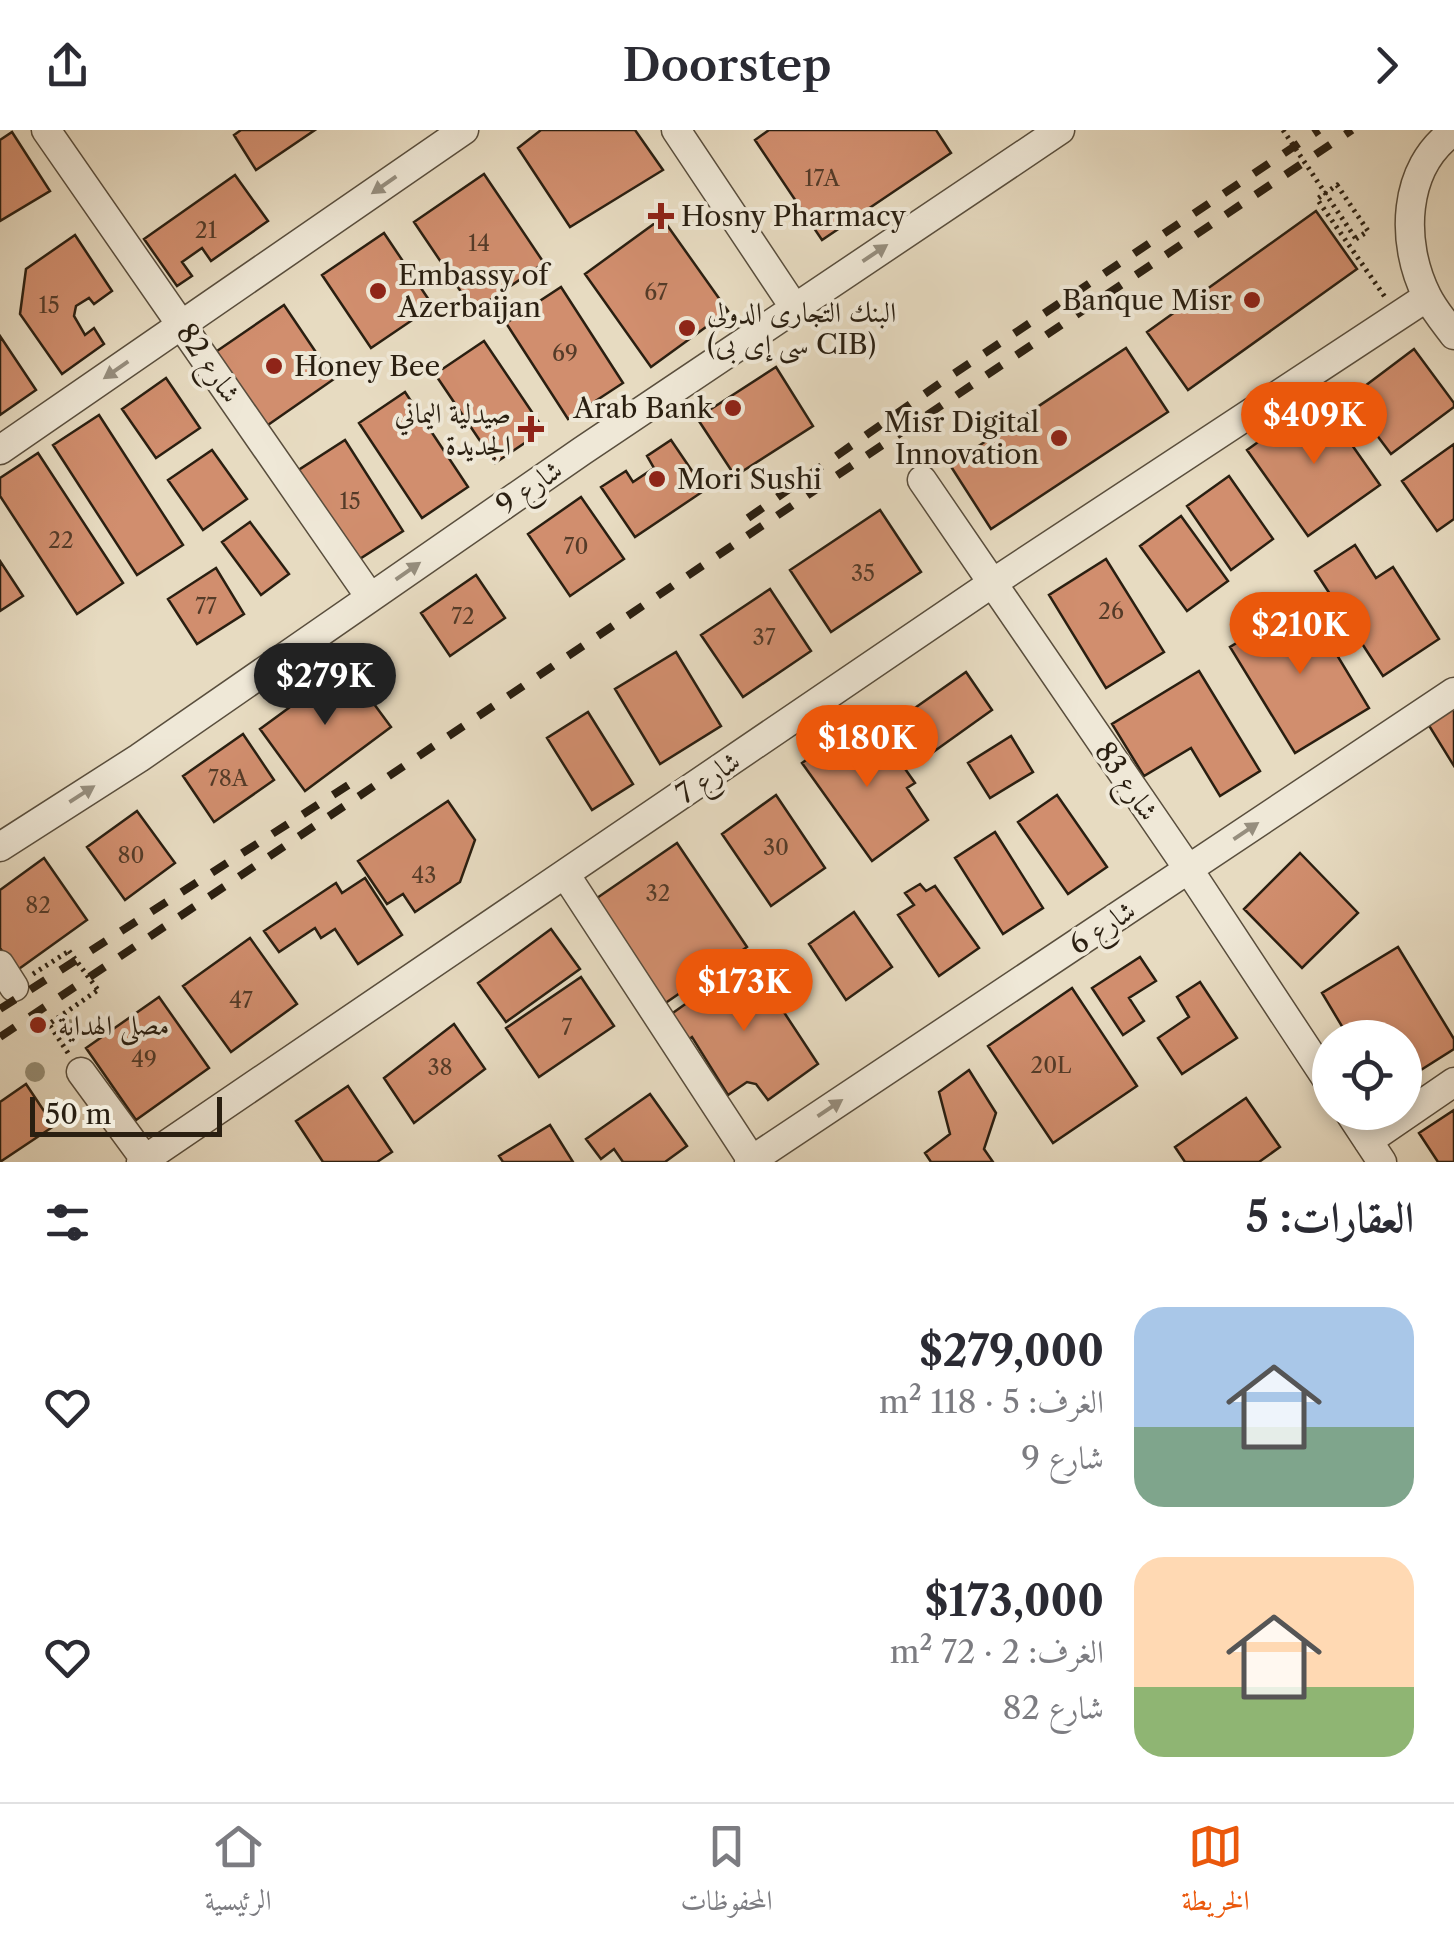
<!DOCTYPE html>
<html lang="ar">
<meta charset="utf-8">
<style>
body{margin:0;font-family:"Libre Caslon Text",Amiri,serif;background:#f2f2f3;color:#2b2b33;direction:rtl;height:100vh;display:flex;flex-direction:column;font-size:38px;white-space:nowrap}
*{box-sizing:border-box;margin:0}
p{font-size:32px;color:#7c7c81}
.icon{flex:none;width:55px;height:55px;fill:none;stroke:currentColor;stroke-width:2;stroke-linecap:round;stroke-linejoin:round}
.map{position:relative;height:1032px;overflow:hidden;direction:ltr}
.details{display:flex;flex-direction:column;background:#fff;flex:1}
.details>*{flex:none}
.controls{position:absolute;left:1312px;top:890px;display:grid;gap:20px}
.controls a{display:grid;place-items:center;width:110px;height:110px;border-radius:50%;background:#fff;box-shadow:0 5px 15px #0003;font-size:50px}
.scale{position:absolute;left:30px;bottom:25px;width:192px;box-sizing:border-box;padding-left:10px;border:5px solid #2a1f11;border-top:0;font-size:28px;line-height:35px;white-space:nowrap;color:#2a1f11;-webkit-text-stroke:8px #efe8d7;paint-order:stroke}
.price{position:absolute;translate:-50% -85px;padding:0 22px;border-radius:35px;background:#ea580c;color:#fff;font-size:32px;line-height:65px;filter:drop-shadow(0 2px 5px #0008)}
.price::after{content:'';position:absolute;left:50%;top:60px;width:30px;height:22px;margin-left:-15px;background:inherit;clip-path:polygon(0 0,100% 0,50% 100%)}
.price.selected{background:#222;color:#fff}
ul{padding:0;list-style:none}
li{display:flex;align-items:center;gap:30px;height:250px;padding:0 40px}
li span{display:grid;place-items:center;flex:none;width:280px;height:200px;border-radius:30px;color:#555}
li>.icon{margin-inline-start:auto}
span .icon{width:120px;height:120px;fill:#fffc;stroke-width:1}
li b{font-size:42px}
h2{display:flex;justify-content:space-between;align-items:center;height:120px;padding:0 40px;font-size:42px}
header{display:flex;justify-content:space-between;align-items:center;height:130px;padding:0 40px;background:#fff;font-size:45px;font-weight:600}
.menu{display:flex;justify-content:space-around;align-items:center;height:140px;border-top:2px solid #e1e1e2;background:#fff;font-size:28px;color:#7c7c81}
.menu a{display:grid;justify-items:center;gap:5px}
.menu .selected{color:#ea580c}
.map>svg:first-child{display:block}
</style>
<header><svg class="icon" aria-label="forward" viewBox="0 0 24 24"><path d="M9 5l7 7-7 7"/></svg>Doorstep<svg class="icon" aria-label="share" viewBox="0 0 24 24"><path d="M12 15V3M7 8l5-5 5 5M5 13v7h14v-7"/></svg></header>
<div class="map">
<svg width="1454" height="1032" viewBox="0 0 1454 1032">
<rect width="100%" height="100%" fill="#e7dbc1"/>
<filter id="stains"><feTurbulence type="fractalNoise" baseFrequency=".002" numOctaves="4"/><feColorMatrix values="0 0 0 0 .2 0 0 0 0 .09 0 0 0 0 .02 0 0 0 .5 -.17"/></filter>
<radialGradient id="worn" r=".72"><stop offset=".6" stop-color="#630" stop-opacity="0"/><stop offset="1" stop-color="#630" stop-opacity=".3"/></radialGradient>
<!-- building -->
<path fill="#d18e6e" stroke="#2a1f11" stroke-width="2.5" d="M 241,0 L 315,0 L 256,40 L 234,5 Z
M 541,0 L 635,0 L 663,40 L 570,97 L 518,18 Z
M 769,0 L 936,0 L 951,23 L 822,110 L 755,10 Z
M 12,2 L 50,61 L 0,91 L 0,10 Z
M 484,44 L 544,133 L 474,181 L 414,92 Z
M 235,45 L 268,91 L 211,131 L 202,118 L 182,132 L 192,146 L 177,156 L 144,109 Z
M 1316,81 L 1357,139 L 1188,260 L 1147,202 Z
M 662,88 L 728,181 L 651,237 L 585,144 Z
M 384,103 L 433,176 L 371,218 L 322,145 Z
M 75,105 L 112,161 L 94,174 L 89,168 L 76,176 L 74,186 L 85,205 L 94,198 L 104,214 L 62,244 L 20,184 L 26,139 Z
M 561,157 L 623,253 L 568,289 L 506,193 Z
M 284,175 L 334,249 L 265,297 L 214,223 Z
M 0,206 L 36,260 L 0,285 Z
M 484,211 L 544,300 L 495,333 L 435,244 Z
M 1126,218 L 1168,282 L 991,399 L 950,335 Z
M 1414,219 L 1454,273 L 1454,277 L 1391,324 L 1349,268 Z
M 776,237 L 813,296 L 735,346 L 697,288 Z
M 166,248 L 200,298 L 156,328 L 122,279 Z
M 405,262 L 468,357 L 422,388 L 359,293 Z
M 1319,268 L 1380,355 L 1308,406 L 1247,320 Z
M 99,285 L 183,415 L 137,445 L 53,315 Z
M 345,310 L 403,401 L 355,432 L 297,341 Z
M 671,310 L 705,360 L 635,407 L 601,357 L 626,341 L 633,352 L 654,338 L 647,326 Z
M 1454,314 L 1454,389 L 1437,401 L 1402,351 Z
M 212,320 L 247,369 L 203,400 L 168,350 Z
M 38,323 L 123,453 L 77,484 L 0,366 L 0,348 Z
M 1229,346 L 1273,409 L 1231,440 L 1187,376 Z
M 581,367 L 624,429 L 570,466 L 528,404 Z
M 880,380 L 921,442 L 831,502 L 790,440 Z
M 1181,386 L 1228,451 L 1187,481 L 1140,416 Z
M 250,392 L 289,444 L 261,465 L 222,412 Z
M 1355,415 L 1376,448 L 1393,437 L 1439,509 L 1383,546 L 1315,441 Z
M 1106,429 L 1164,522 L 1106,558 L 1049,465 Z
M 0,431 L 23,466 L 0,481 Z
M 216,438 L 244,484 L 197,514 L 168,469 Z
M 476,445 L 505,488 L 450,526 L 421,483 Z
M 770,459 L 811,521 L 743,567 L 701,505 Z
M 1305,472 L 1369,578 L 1295,623 L 1230,517 Z
M 676,522 L 721,596 L 660,634 L 615,559 Z
M 346,536 L 391,597 L 305,661 L 260,599 Z
M 1199,541 L 1260,641 L 1220,666 L 1191,618 L 1144,646 L 1112,594 Z
M 966,542 L 992,580 L 929,625 L 902,587 Z
M 1454,578 L 1454,636 L 1428,594 Z
M 588,582 L 633,654 L 592,680 L 547,608 Z
M 860,591 L 884,620 L 889,616 L 915,653 L 907,658 L 928,690 L 872,731 L 802,633 Z
M 243,604 L 274,650 L 214,692 L 183,646 Z
M 1011,606 L 1033,642 L 990,668 L 968,633 Z
M 776,665 L 825,738 L 771,776 L 722,704 Z
M 1057,665 L 1107,737 L 1068,764 L 1018,692 Z
M 448,671 L 475,710 L 460,752 L 415,782 L 403,764 L 387,774 L 358,731 Z
M 137,681 L 175,733 L 125,770 L 87,717 Z
M 995,702 L 1043,778 L 1003,804 L 955,728 Z
M 677,713 L 747,817 L 664,874 L 594,770 Z
M 1300,723 L 1358,783 L 1302,838 L 1244,779 Z
M 44,728 L 87,790 L 16,841 L 0,818 L 0,760 Z
M 365,748 L 402,805 L 358,834 L 335,799 L 321,808 L 315,798 L 279,822 L 264,801 L 336,753 L 342,763 Z
M 920,754 L 926,761 L 935,756 L 979,818 L 939,846 L 898,785 L 914,775 L 905,763 Z
M 854,782 L 892,837 L 846,870 L 809,814 Z
M 551,799 L 580,839 L 506,892 L 478,853 Z
M 250,808 L 297,874 L 231,922 L 183,856 Z
M 1398,817 L 1454,909 L 1454,919 L 1405,950 L 1405,908 L 1349,908 L 1322,863 Z
M 1140,827 L 1156,851 L 1129,868 L 1144,891 L 1123,905 L 1092,858 Z
M 749,829 L 818,934 L 768,970 L 756,954 L 747,952 L 728,965 L 692,907 L 684,913 L 667,887 Z
M 581,847 L 614,896 L 539,947 L 506,898 Z
M 1200,852 L 1237,908 L 1182,944 L 1158,908 L 1189,887 L 1177,867 Z
M 1072,858 L 1137,956 L 1053,1013 L 988,916 Z
M 159,867 L 209,938 L 136,990 L 86,918 Z
M 454,894 L 485,939 L 414,993 L 384,948 Z
M 969,940 L 996,983 L 984,1019 L 993,1032 L 931,1032 L 925,1023 L 950,1004 L 939,962 Z
M 26,954 L 54,996 L 0,1032 L 0,972 Z
M 348,956 L 392,1022 L 377,1032 L 323,1032 L 296,991 Z
M 650,964 L 687,1016 L 665,1032 L 623,1032 L 614,1019 L 601,1029 L 586,1009 Z
M 1246,968 L 1280,1017 L 1259,1032 L 1185,1032 L 1175,1017 Z
M 1454,980 L 1454,1032 L 1438,1032 L 1419,1003 Z
M 550,995 L 573,1032 L 503,1032 L 499,1026 Z"/>
<g fill="none" stroke-linecap="round" stroke-linejoin="round">
<defs>
<path id="minor" d="M 46,0 L 370,467
M 676,0 L 794,177
M 1454,1 C 1402,37 1400,113 1427,166 C 1434,180 1445,193 1454,205
M 0,320 L 464,0
M 922,350 L 1189,740 L 1330,954
M 0,717 L 139,628 L 582,321 L 1060,0
M 565,744 L 753,1032
M 0,835 L 14,857
M 81,942 L 147,1032
M 1349,982 L 1382,1032
M 1368,1011 L 1454,952
M 141,1032 L 991,454 L 1427,167
M 749,1032 L 1454,562"/>
</defs>
<!-- minor casing -->
<use href="#minor" stroke="#594e3d" stroke-width="31"/>
<!-- path -->
<path stroke="#2a1f11" stroke-width="5" stroke-dasharray="2.5 5" stroke-linecap="butt" d="M 1356,109 L 1368,101 L 1337,55 L 1317,69 L 1385,167
M 33,844 L 69,821
M 68,923 L 49,894 L 98,860"/>
<!-- minor -->
<use href="#minor" stroke="#efe8d7" stroke-width="28"/>
<!-- rail -->
<path stroke="#2a1f11" stroke-width="8" stroke-dasharray="18 18" stroke-linecap="butt" d="M 748,388 L 946,249 L 1319,0
M 0,879 L 353,652
M 0,907 L 1352,0"/>
<!-- path-bridge -->
<path stroke="#2a1f11" stroke-width="5" stroke-dasharray="2.5 5" stroke-linecap="butt" d="M 1283,0 L 1356,109
M 69,821 L 98,860"/>
</g>
<!-- trees -->
<g fill="#978e75">
<circle cx="69" cy="899" r="10"/>
<circle cx="35" cy="942" r="10"/>
</g>
<!-- one-way arrows -->
<defs><path id="oneway-solid" d="M-6-.8H1V-3.2L6.5 0L1 3.2V.8H-6Z" transform="scale(2.5)"/></defs>
<g fill="#968e7e">
<use href="#oneway-solid" transform="translate(384 55) rotate(145)"/>
<use href="#oneway-solid" transform="translate(875 123) rotate(-34)"/>
<use href="#oneway-solid" transform="translate(116 240) rotate(145)"/>
<use href="#oneway-solid" transform="translate(408 441) rotate(-35)"/>
<use href="#oneway-solid" transform="translate(82 664) rotate(-33)"/>
<use href="#oneway-solid" transform="translate(1246 701) rotate(-34)"/>
<use href="#oneway-solid" transform="translate(830 978) rotate(-34)"/>
</g>
<!-- markers -->
<g fill="#8f2418" stroke="#efe8d7" stroke-width="4">
<path d="M656 71h10v10h10v10h-10v10h-10v-10h-10v-10h10z"/>
<circle cx="378" cy="161" r="10"/>
<circle cx="1252" cy="170" r="10"/>
<circle cx="687" cy="198" r="10"/>
<circle cx="274" cy="236" r="10"/>
<circle cx="733" cy="278" r="10"/>
<path d="M526 284h10v10h10v10h-10v10h-10v-10h-10v-10h10z"/>
<circle cx="1059" cy="308" r="10"/>
<circle cx="657" cy="349" r="10"/>
<circle cx="38" cy="895" r="10"/>
</g>
<g text-anchor="middle" dominant-baseline="central" stroke-width="8" stroke-linejoin="round" paint-order="stroke">
<!-- number labels -->
<g font-size="22" fill="#543b28">
<text x="822" y="48">17A</text>
<text x="206" y="100">21</text>
<text x="479" y="113">14</text>
<text x="656" y="162">67</text>
<text x="49" y="175">15</text>
<text x="565" y="223">69</text>
<text x="350" y="371">15</text>
<text x="61" y="410">22</text>
<text x="576" y="416">70</text>
<text x="863" y="443">35</text>
<text x="206" y="476">77</text>
<text x="1111" y="481">26</text>
<text x="463" y="486">72</text>
<text x="764" y="507">37</text>
<text x="228" y="648">78A</text>
<text x="776" y="717">30</text>
<text x="131" y="725">80</text>
<text x="424" y="745">43</text>
<text x="658" y="763">32</text>
<text x="38" y="775">82</text>
<text x="241" y="870">47</text>
<text x="567" y="897">7</text>
<text x="144" y="929">49</text>
<text x="1051" y="935">20L</text>
<text x="440" y="937">38</text>
</g>
<!-- poi labels -->
<g font-size="28" fill="#2a1f11" stroke="#efe8d7" text-anchor="start">
<text x="681" y="86">Hosny Pharmacy</text>
<text x="398" y="145">Embassy of<tspan x="398" dy="32">Azerbaijan</tspan></text>
<text x="1232" y="170" text-anchor="end">Banque Misr</text>
<text x="707" y="182">البنك التجارى الدولى<tspan x="707" dy="32">(سى إى بى CIB)</tspan></text>
<text x="294" y="236">Honey Bee</text>
<text x="713" y="278" text-anchor="end">Arab Bank</text>
<text x="511" y="283" text-anchor="end">صيدلية اليماني<tspan x="511" dy="32">الجديدة</tspan></text>
<text x="1039" y="292" text-anchor="end">Misr Digital<tspan x="1039" dy="32">Innovation</tspan></text>
<text x="677" y="349">Mori Sushi</text>
<text x="58" y="895">مصلى الهداية</text>
</g>
<!-- street labels -->
<g font-size="28" fill="#2a1f11" stroke="#efe8d7">
<text transform="translate(209 233) rotate(55)">شارع 82</text>
<text transform="translate(529 357) rotate(-35)">شارع 9</text>
<text transform="translate(708 647) rotate(-34)">شارع 7</text>
<text transform="translate(1127 651) rotate(55)">شارع 83</text>
<text transform="translate(1102 797) rotate(-34)">شارع 6</text>
</g>
</g>
<rect width="100%" height="100%" filter="url(#stains)"/>
<rect width="100%" height="100%" fill="url(#worn)"/>
</svg>
<div class="controls">
<a><svg class="icon" aria-label="locate" viewBox="0 0 24 24"><circle cx="12" cy="12" r="6"/><path d="M12 2v4M12 18v4M2 12h4M18 12h4"/></svg></a>
</div>
<div class="scale">50 m</div>
<b class="price" style="left:1314px;top:337px">$409K</b>
<b class="price" style="left:1300px;top:547px">$210K</b>
<b class="price selected" style="left:325px;top:598px">$279K</b>
<b class="price" style="left:867px;top:660px">$180K</b>
<b class="price" style="left:744px;top:904px">$173K</b>
</div>
<section class="details">
<h2>العقارات: 5<svg class="icon" aria-label="filters" viewBox="0 0 24 24"><path d="M4 7h16M4 17h16"/><circle cx="9" cy="7" r="2"/><circle cx="15" cy="17" r="2"/></svg></h2>
<ul>
<li><span style="background:linear-gradient(#a9c7e8 60%,#7fa58c 0)"><svg class="icon" aria-label="home" viewBox="0 0 24 24"><path d="M3 11l9-7 9 7M6 9v11h12V9"/></svg></span><div><b>$279,000</b><p>الغرف: 5 · 118 m²</p><p>شارع 9</p></div><svg class="icon" aria-label="heart" viewBox="0 0 24 24"><path d="M12 20l-8-8c-3-5 5-10 8-4 3-6 11-1 8 4z"/></svg></li>
<li><span style="background:linear-gradient(#ffd9b3 65%,#8fb573 0)"><svg class="icon" aria-label="home" viewBox="0 0 24 24"><path d="M3 11l9-7 9 7M6 9v11h12V9"/></svg></span><div><b>$173,000</b><p>الغرف: 2 · 72 m²</p><p>شارع 82</p></div><svg class="icon" aria-label="heart" viewBox="0 0 24 24"><path d="M12 20l-8-8c-3-5 5-10 8-4 3-6 11-1 8 4z"/></svg></li>
</ul>
</section>
<nav class="menu">
<a class="selected"><svg class="icon" aria-label="map" viewBox="0 0 24 24"><path d="M3 6l6-2 6 2 6-2v14l-6 2-6-2-6 2zM9 4v14M15 6v14"/></svg>الخريطة</a>
<a><svg class="icon" aria-label="saved" viewBox="0 0 24 24"><path d="M7 4h10v16l-5-4-5 4z"/></svg>المحفوظات</a>
<a><svg class="icon" aria-label="home" viewBox="0 0 24 24"><path d="M3 11l9-7 9 7M6 9v11h12V9"/></svg>الرئيسية</a>
</nav>
